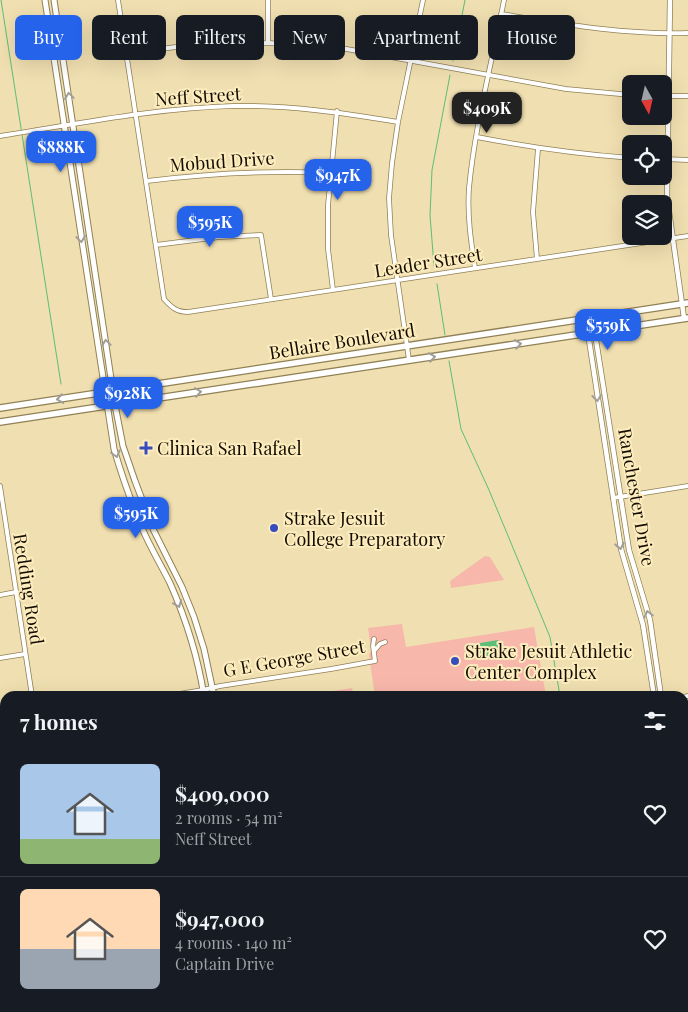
<!DOCTYPE html>
<meta charset="utf-8">
<style>
body{margin:0;font-family:"Playfair Display",serif;background:#242831;color:#f1f3f6;height:100vh;display:flex;flex-direction:column;font-size:19px;white-space:nowrap}
*{box-sizing:border-box;margin:0}
p{font-size:16px;color:#9ea1a6}
.icon{flex:none;width:28px;height:28px;fill:none;stroke:currentColor;stroke-width:2;stroke-linecap:round;stroke-linejoin:round}
.map{position:relative;flex:1;overflow:hidden}
.side{position:absolute;left:0px;top:691px;width:689px;height:321px;display:flex;flex-direction:column;background:#171b24;border-radius:15px 15px 0 0;box-shadow:0 5px 20px #0002}
.side>*{flex:none}
.banner{position:absolute;left:15px;top:15px;width:659px;height:45px;display:flex;gap:10px}
.needle{width:32px;rotate:172deg}
.buttons{position:absolute;left:622px;top:75px;display:grid;gap:10px}
.buttons a{display:grid;place-items:center;width:50px;height:50px;border-radius:8px;background:#171b24;box-shadow:0 5px 20px #0002;font-size:25px}
.price{position:absolute;translate:-50% -42px;padding:0 11px;border-radius:10px;background:#2563eb;color:#fff;font-size:16px;line-height:32px;filter:drop-shadow(0 1px 2px #0008)}
.price::after{content:'';position:absolute;left:50%;top:30px;width:15px;height:11px;margin-left:-8px;background:inherit;clip-path:polygon(0 0,100% 0,50% 100%)}
.price.active{background:#222;color:#fff}
ul{padding:0;list-style:none}
li{display:flex;align-items:center;gap:15px;height:125px;padding:0 20px}
li+li{border-top:1px solid #363941}
li span{display:grid;place-items:center;flex:none;width:140px;height:100px;border-radius:8px;color:#555}
li>.icon{margin-inline-start:auto}
span .icon{width:60px;height:60px;fill:#fffc;stroke-width:1}
li b{font-size:21px}
h2{display:flex;justify-content:space-between;align-items:center;height:60px;padding:0 20px;font-size:21px}
.tag{padding:0 18px;border-radius:8px;background:#171b24;box-shadow:0 5px 20px #0002;font-size:18px;line-height:45px}
.tag.active{background:#2563eb;color:#fff}
.map>svg:first-child{display:block}
</style>
<div class="map">
<svg width="688" height="1012" viewBox="0 0 688 1012">
<rect width="100%" height="100%" fill="#f0dfb0"/>
<!-- green -->
<path fill="#f8b7ab" d="M 485,556 L 490,557 L 504,580 L 451,588 L 450,581 Z
M 402,624 L 406,647 L 534,627 L 546,696 L 375,696 L 369,655 L 371,649 L 368,628 Z
M 352,688 L 354,696 L 315,696 L 314,694 Z"/>
<!-- water -->
<path fill="#5cbe77" d="M 498,640 L 500,655 L 477,659 L 474,644 Z"/>
<g fill="none" stroke-linecap="round" stroke-linejoin="round">
<!-- stream -->
<path stroke="#5cbe77" stroke-width="1" d="M 1,0 L 61,384
M 453,61 L 465,0
M 434,266 L 430,215 L 432,170 L 450,75
M 437,284 L 445,335
M 449,361 L 461,429 L 489,490 L 550,637 L 560,696
M 664,1008 L 667,1012"/>
<defs>
<path id="minor" d="M 118,0 L 164,299 C 172,308 177,312 188,312 L 688,236
M 501,14 C 563,24 625,35 688,33
M 127,53 L 201,44 L 234,44 L 268,43 L 341,48 L 566,89 L 631,95
M 664,96 L 688,96
M 0,136 C 77,124 155,108 233,106 C 289,105 344,113 398,122
M 477,137 C 528,147 579,154 631,158
M 664,159 L 688,160
M 147,181 C 211,173 265,170 330,173
M 156,245 L 219,237 L 261,235 L 271,299
M 537,259 L 533,212 L 538,149
M 475,268 C 471,242 467,215 469,188 C 475,125 492,62 504,0
M 333,290 L 328,249 L 328,205 L 337,111
M 409,360 L 391,235 L 389,198 L 392,163 L 398,122 L 423,0
M 0,486 L 32,696
M 613,498 L 688,486
M 0,595 L 16,592
M 374,651 L 380,644 L 385,642
M 0,658 L 25,654
M 167,696 L 203,690 L 220,686 L 331,669 L 375,661 L 373,646 L 374,639
M 684,697 L 688,696
M 0,722 L 5,721
M 0,785 L 5,784
M 0,978 L 5,978
M 78,1008 L 79,1012"/>
<path id="tertiary" d="M 670,0 L 667,197 L 684,318
M 268,43 L 268,0
M 589,318 L 592,332 L 589,340 L 621,549 L 643,625 L 654,696
M 592,332 L 596,340 L 629,550 L 650,620 L 661,696
M 684,823 L 688,837
M 684,851 L 688,862
M 684,947 L 688,944
M 591,1012 L 598,1008"/>
<path id="secondary" d="M 45,0 L 114,449 C 122,476 131,502 142,528 C 150,547 161,565 170,583 C 186,619 198,658 204,696
M 54,0 L 115,405 L 123,446 L 135,481 L 154,531 L 182,587 L 194,617 L 204,649 L 214,696
M 254,1008 L 255,1012
M 263,1008 L 264,1012"/>
<path id="primary" d="M 0,408 L 688,303
M 0,422 L 688,318"/>
</defs>
<!-- minor casing -->
<use href="#minor" stroke="#908055" stroke-width="5.5"/>
<!-- tertiary casing -->
<use href="#tertiary" stroke="#908055" stroke-width="6"/>
<!-- secondary casing -->
<use href="#secondary" stroke="#908055" stroke-width="7"/>
<!-- primary casing -->
<use href="#primary" stroke="#908055" stroke-width="8"/>
<!-- minor -->
<use href="#minor" stroke="#fff" stroke-width="4"/>
<!-- tertiary -->
<use href="#tertiary" stroke="#fff" stroke-width="4.5"/>
<!-- secondary -->
<use href="#secondary" stroke="#fff" stroke-width="5"/>
<!-- primary -->
<use href="#primary" stroke="#fff" stroke-width="5.5"/>
</g>
<!-- one-way arrows -->
<defs><path id="oneway-chevron" d="M-2-3.5L2.5 0L-2 3.5" fill="none" stroke-width="1.6" stroke-linecap="round" stroke-linejoin="round" transform="scale(1.25)"/></defs>
<g stroke="#a19e99">
<use href="#oneway-chevron" transform="translate(69 96) rotate(-98)"/>
<use href="#oneway-chevron" transform="translate(81 239) rotate(82)"/>
<use href="#oneway-chevron" transform="translate(106 343) rotate(-98)"/>
<use href="#oneway-chevron" transform="translate(518 344) rotate(-9)"/>
<use href="#oneway-chevron" transform="translate(432 357) rotate(-9)"/>
<use href="#oneway-chevron" transform="translate(198 392) rotate(-9)"/>
<use href="#oneway-chevron" transform="translate(597 398) rotate(83)"/>
<use href="#oneway-chevron" transform="translate(60 399) rotate(171)"/>
<use href="#oneway-chevron" transform="translate(116 454) rotate(75)"/>
<use href="#oneway-chevron" transform="translate(620 546) rotate(79)"/>
<use href="#oneway-chevron" transform="translate(178 604) rotate(68)"/>
<use href="#oneway-chevron" transform="translate(648 614) rotate(-103)"/>
</g>
<!-- markers -->
<g fill="#384cbe" stroke="#fdecbd" stroke-width="2">
<path d="M143.5 440.5h5v5h5v5h-5v5h-5v-5h-5v-5h5z"/>
<circle cx="274" cy="528" r="5"/>
<circle cx="455" cy="661" r="5"/>
</g>
<g text-anchor="middle" dominant-baseline="central" stroke-width="4" stroke-linejoin="round" paint-order="stroke">
<!-- street labels -->
<g font-size="18" fill="#130d01" stroke="#fdecbd">
<text transform="translate(198 96) rotate(-4)">Neff Street</text>
<text transform="translate(222 161) rotate(-4)">Mobud Drive</text>
<text transform="translate(428 262) rotate(-9)">Leader Street</text>
<text transform="translate(342 341) rotate(-9)">Bellaire Boulevard</text>
<text transform="translate(637 497) rotate(80)">Ranchester Drive</text>
<text transform="translate(29 589) rotate(81)">Redding Road</text>
<text transform="translate(294 658) rotate(-10)">G E George Street</text>
</g>
<!-- poi labels -->
<g font-size="18" fill="#130d01" stroke="#fdecbd" text-anchor="start">
<text x="157" y="448">Clinica San Rafael</text>
<text x="284" y="518">Strake Jesuit<tspan x="284" dy="21">College Preparatory</tspan></text>
<text x="465" y="651">Strake Jesuit Athletic<tspan x="465" dy="21">Center Complex</tspan></text>
</g>
</g>
</svg>
<div class="buttons">
<a><svg class="needle" viewBox="-14 -14 28 28"><path d="M0-13l5 13h-10z" fill="#e53935"/><path d="M0 13l5-13h-10z" fill="#9ea1a6"/></svg></a>
<a><svg class="icon" aria-label="locate" viewBox="0 0 24 24"><circle cx="12" cy="12" r="6"/><path d="M12 2v4M12 18v4M2 12h4M18 12h4"/></svg></a>
<a><svg class="icon" aria-label="layers" viewBox="0 0 24 24"><path d="M12 4l9 5-9 5-9-5zM3 14l9 5 9-5"/></svg></a>
</div>
<b class="price active" style="left:487px;top:134px">$409K</b>
<b class="price" style="left:61px;top:173px">$888K</b>
<b class="price" style="left:338px;top:201px">$947K</b>
<b class="price" style="left:210px;top:248px">$595K</b>
<b class="price" style="left:608px;top:351px">$559K</b>
<b class="price" style="left:128px;top:419px">$928K</b>
<b class="price" style="left:136px;top:539px">$595K</b>
<div class="banner">
<a class="tag active">Buy</a>
<a class="tag">Rent</a>
<a class="tag">Filters</a>
<a class="tag">New</a>
<a class="tag">Apartment</a>
<a class="tag">House</a>
</div>
<section class="side">
<h2>7 homes<svg class="icon" aria-label="filters" viewBox="0 0 24 24"><path d="M4 7h16M4 17h16"/><circle cx="9" cy="7" r="2"/><circle cx="15" cy="17" r="2"/></svg></h2>
<ul>
<li><span style="background:linear-gradient(#a9c7e8 75%,#8fb573 0)"><svg class="icon" aria-label="home" viewBox="0 0 24 24"><path d="M3 11l9-7 9 7M6 9v11h12V9"/></svg></span><div><b>$409,000</b><p>2 rooms · 54 m²</p><p>Neff Street</p></div><svg class="icon" aria-label="heart" viewBox="0 0 24 24"><path d="M12 20l-8-8c-3-5 5-10 8-4 3-6 11-1 8 4z"/></svg></li>
<li><span style="background:linear-gradient(#ffd9b3 60%,#9aa5b1 0)"><svg class="icon" aria-label="home" viewBox="0 0 24 24"><path d="M3 11l9-7 9 7M6 9v11h12V9"/></svg></span><div><b>$947,000</b><p>4 rooms · 140 m²</p><p>Captain Drive</p></div><svg class="icon" aria-label="heart" viewBox="0 0 24 24"><path d="M12 20l-8-8c-3-5 5-10 8-4 3-6 11-1 8 4z"/></svg></li>
</ul>
</section>
</div>
